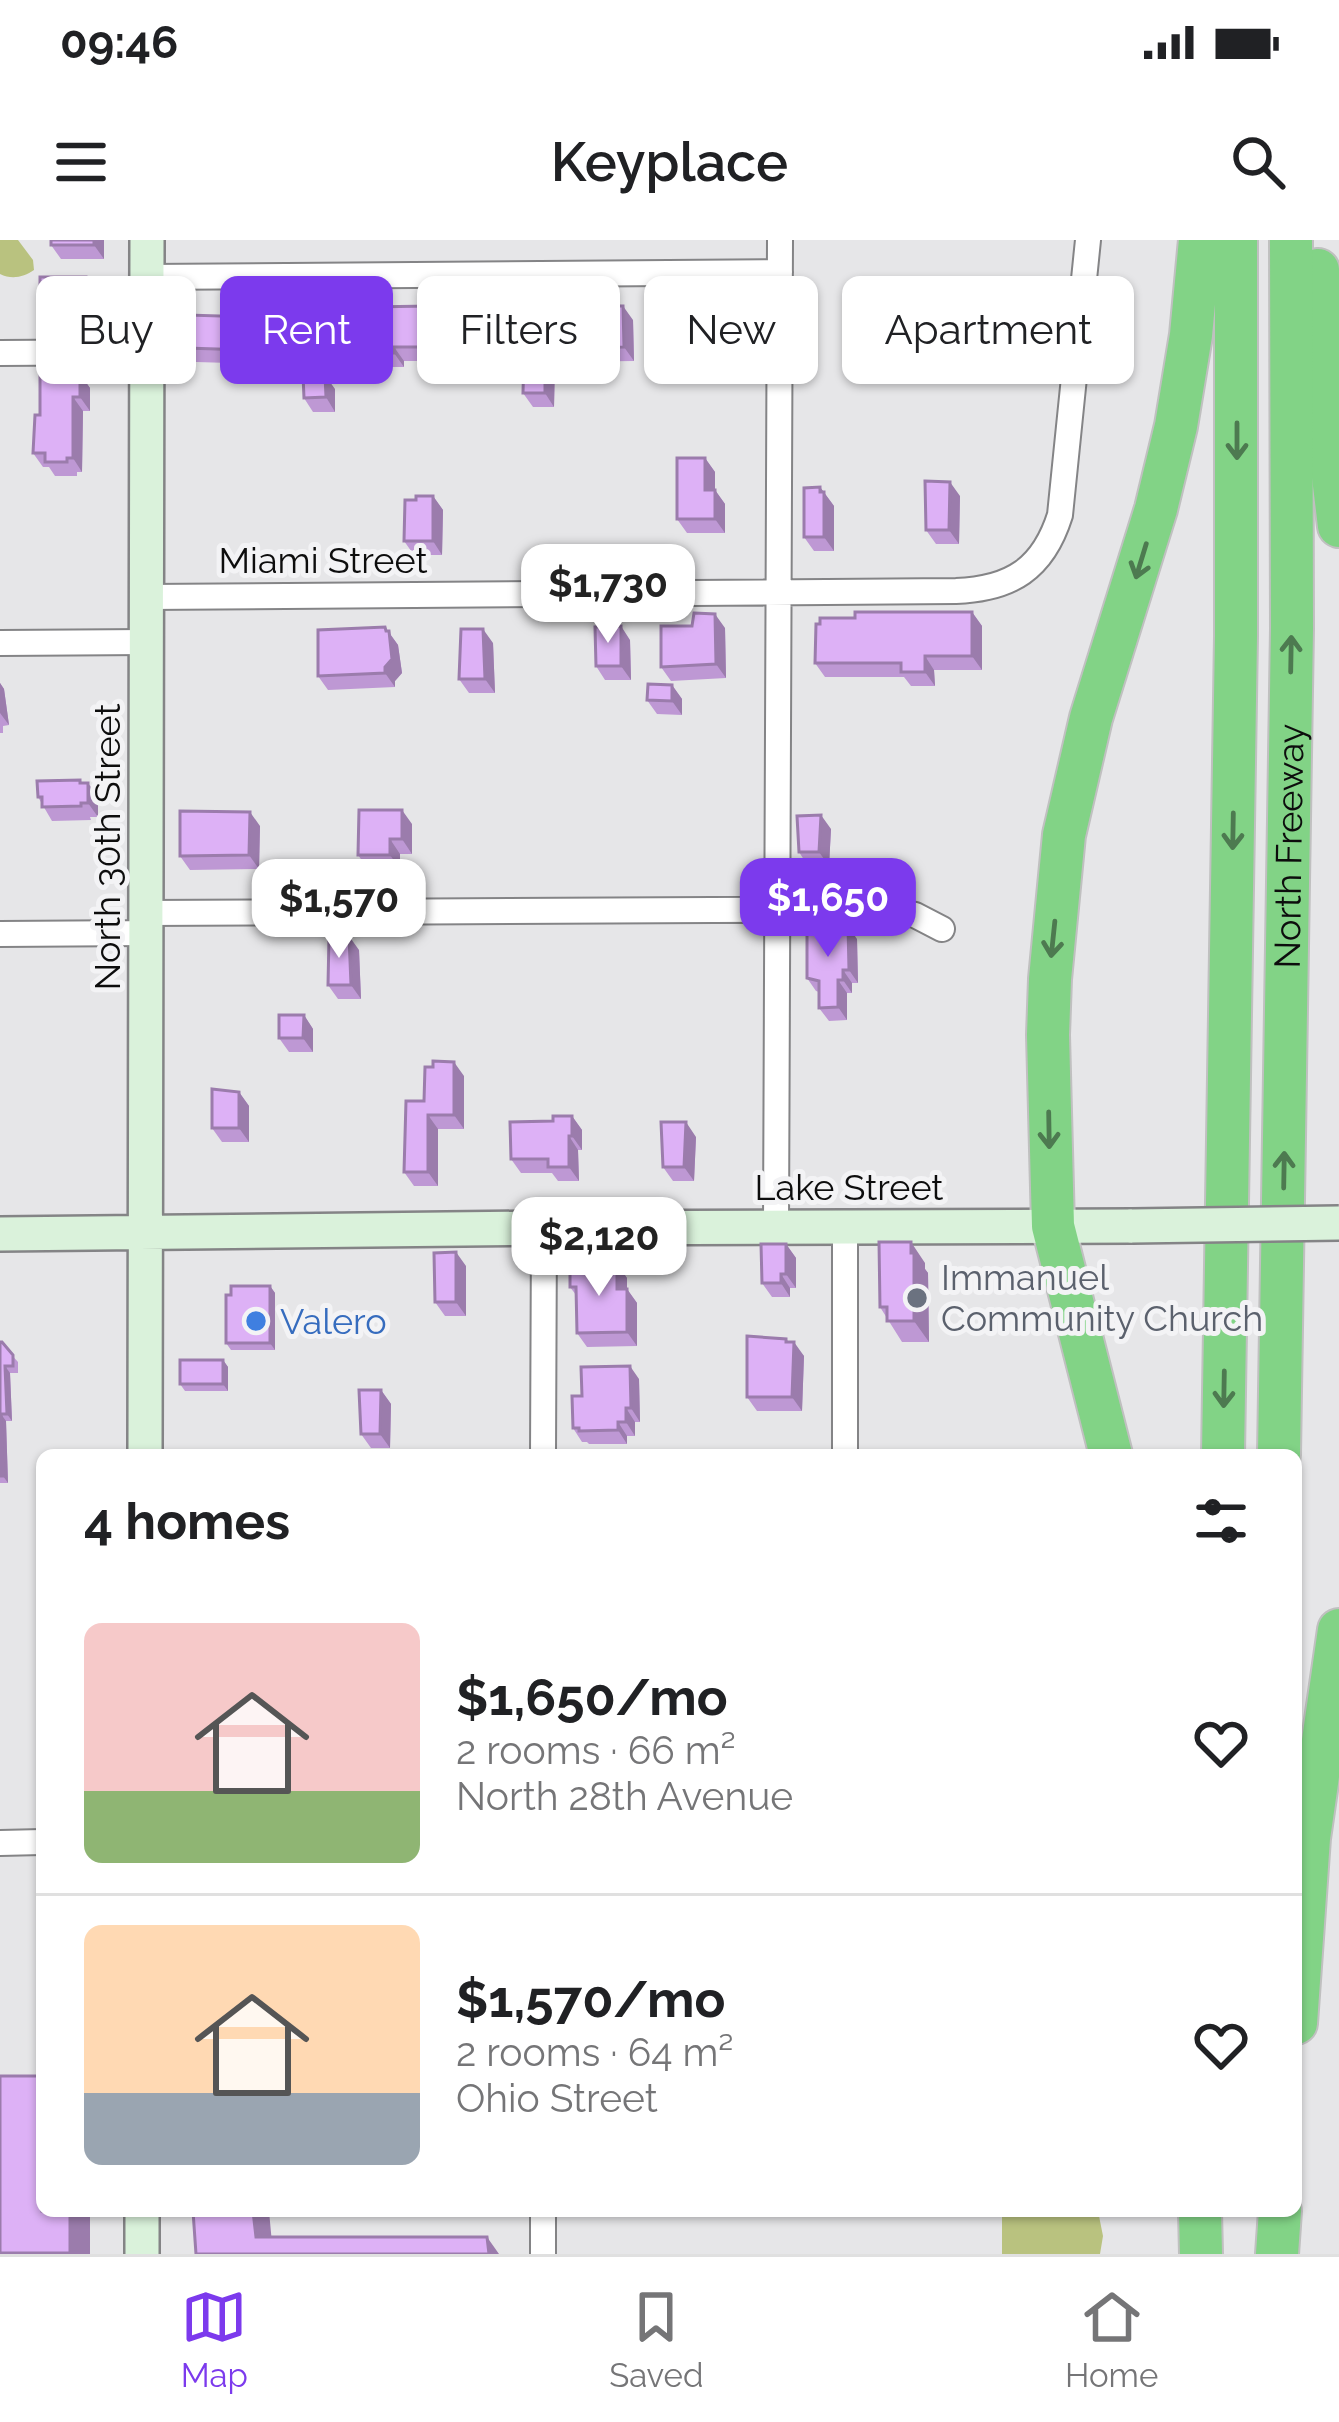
<!DOCTYPE html>
<meta charset="utf-8">
<style>
body{margin:0;font-family:Raleway,sans-serif;background:#f2f2f2;color:#202124;height:100vh;display:flex;flex-direction:column;font-size:45px;white-space:nowrap}
*{box-sizing:border-box;margin:0}
p{font-size:39px;color:#757577}
.icon{flex:none;width:66px;height:66px;fill:none;stroke:currentColor;stroke-width:2;stroke-linecap:round;stroke-linejoin:round}
.map{position:relative;flex:1;overflow:hidden}
.panel{position:absolute;left:36px;top:1209px;width:1266px;height:768px;display:flex;flex-direction:column;background:#fff;border-radius:18px;box-shadow:0 3px 9px #0004}
.panel>*{flex:none}
.guide{position:absolute;left:36px;top:36px;width:1269px;height:108px;display:flex;gap:24px}
.price{position:absolute;translate:-50% -102px;padding:0 27px;border-radius:24px;background:#fff;color:#222;font-size:39px;line-height:78px;filter:drop-shadow(0 3px 6px #0008)}
.price::after{content:'';position:absolute;left:50%;top:72px;width:36px;height:27px;margin-left:-18px;background:inherit;clip-path:polygon(0 0,100% 0,50% 100%)}
.price.selected{background:#7c3aed;color:#fff}
ul{padding:0;list-style:none}
li{display:flex;align-items:center;gap:36px;height:300px;padding:0 48px}
li+li{border-top:3px solid #e0e0e0}
li span{display:grid;place-items:center;flex:none;width:336px;height:240px;border-radius:18px;color:#555}
li>.icon{margin-inline-start:auto}
span .icon{width:144px;height:144px;fill:#fffc;stroke-width:1}
li b{font-size:51px}
h2{display:flex;justify-content:space-between;align-items:center;height:144px;padding:0 48px;font-size:51px}
.pill{padding:0 42px;border-radius:18px;background:#fff;box-shadow:0 3px 9px #0004;font-size:42px;line-height:108px}
.pill.selected{background:#7c3aed;color:#fff}
.status{display:flex;justify-content:space-between;align-items:center;height:84px;padding:0 60px;background:#fff;direction:ltr}
.status svg{height:33px;fill:currentColor}
header{display:flex;justify-content:space-between;align-items:center;height:156px;padding:0 48px;background:#fff;font-size:54px;font-weight:600}
.menu{display:flex;justify-content:space-around;align-items:center;height:168px;border-top:3px solid #e0e0e0;background:#fff;font-size:33px;color:#757577}
.menu a{display:grid;justify-items:center;gap:6px}
.menu .selected{color:#7c3aed}
.map>svg:first-child{display:block}
</style>
<div class="status"><b>09:46</b><svg viewBox="0 0 49 12"><path d="M0 12V9h3v3zM5 12V6h3v6zM10 12V3h3v9zM15 12V0h3v12zM26 1h20v11H26zM47 4h2v5h-2z"/></svg></div>
<header><svg class="icon" aria-label="menu" viewBox="0 0 24 24"><path d="M4 6h16M4 12h16M4 18h16"/></svg>Keyplace<svg class="icon" aria-label="search" viewBox="0 0 24 24"><circle cx="10" cy="10" r="6"/><path d="M15 15l6 6"/></svg></header>
<div class="map">
<svg width="1339" height="2014" viewBox="0 0 1339 2014">
<rect width="100%" height="100%" fill="#e6e6e8"/>
<!-- green -->
<path fill="#b9c27f" d="M 0,0 L 18,0 L 33,20 L 34,30 C 24,37 12,40 0,34 Z
M 1002,1971 L 1098,1971 L 1103,1996 L 1100,2014 L 1002,2014 Z"/>
<g fill="none" stroke-linecap="round" stroke-linejoin="round">
<defs>
<path id="minor" d="M 147,37 L 780,32
M 0,113 L 147,112
M 147,357 L 956,351 C 1011,349 1043,329 1060,275 L 1088,0
M 0,403 L 147,402
M 145,673 L 888,669 L 915,675 L 942,689
M 0,694 L 145,693
M 776,986 L 780,0
M 845,986 L 845,1215
M 543,1215 L 544,988
M 0,1603 L 42,1602
M 543,1971 L 543,2014"/>
<path id="secondary" d="M 0,994 L 544,988 L 1132,986
M 145,1215 L 147,0
M 142,2014 L 142,1971"/>
<g id="motorway">
<path d="M 1318,30 L 1331,220 L 1339,286"/>
<path d="M 1111,1215 L 1053,986 L 1048,795 L 1050,739 L 1064,595 L 1091,478 L 1156,269 L 1176,186 L 1191,95 L 1200,0"/>
<path d="M 1223,1215 L 1236,396 L 1236,0"/>
<path id="s1" d="M 1279,1215 L 1292,388 L 1291,0"/>
<path d="M 1296,1783 L 1309,1598 L 1339,1390"/>
<path d="M 1200,1971 L 1201,2014"/>
<path d="M 1277,2014 L 1280,1971"/>
</g>
</defs>
<!-- minor casing -->
<use href="#minor" stroke="#848486" stroke-width="28"/>
<!-- secondary casing -->
<use href="#secondary" stroke="#848486" stroke-width="38"/>
<!-- motorway casing -->
<use href="#motorway" stroke="#c0c0c0" stroke-width="46"/>
<!-- minor -->
<use href="#minor" stroke="#fff" stroke-width="24"/>
<!-- secondary -->
<use href="#secondary" stroke="#daf2db" stroke-width="33"/>
<!-- motorway -->
<use href="#motorway" stroke="#82d386" stroke-width="42"/>
<defs>
<path id="secondary-bridge" d="M 1132,986 L 1339,983"/>
</defs>
<!-- secondary-bridge casing -->
<use href="#secondary-bridge" stroke="#848486" stroke-width="38" stroke-linecap="butt"/>
<!-- secondary-bridge -->
<use href="#secondary-bridge" stroke="#daf2db" stroke-width="33"/>
</g>
<!-- wall -->
<path fill="#be98d4" d="M 104,0 L 104,19 L 61,19 L 51,5 Z
M 86,37 L 96,51 L 96,73 L 93,73 L 93,77 L 50,76 L 40,62 Z
M 440,80 L 442,117 L 431,117 L 431,121 L 404,121 L 404,127 L 386,127 L 382,121 L 376,121 L 366,107 Z
M 633,80 L 634,121 L 555,122 L 554,167 L 533,167 L 523,153 L 524,126 L 493,126 L 483,112 Z
M 325,81 L 327,89 L 327,126 L 196,122 L 186,108 Z
M 80,134 L 90,148 L 90,171 L 83,171 L 82,232 L 77,232 L 77,236 L 55,236 L 49,227 L 43,227 L 33,213 L 40,175 Z
M 335,149 L 335,172 L 313,172 L 304,158 Z
M 705,218 L 715,232 L 715,250 L 725,264 L 725,293 L 687,293 L 677,279 Z
M 820,247 L 834,266 L 834,311 L 814,311 L 804,297 Z
M 433,256 L 443,270 L 442,315 L 414,315 L 404,301 L 416,260 Z
M 960,256 L 959,304 L 936,304 L 926,290 Z
M 972,372 L 982,386 L 982,430 L 934,430 L 935,446 L 911,446 L 904,437 L 825,437 L 815,423 L 855,378 Z
M 692,386 L 725,388 L 726,438 L 671,441 L 661,427 Z
M 385,387 L 398,405 L 402,433 L 395,441 L 395,447 L 328,450 L 318,436 Z
M 630,400 L 631,440 L 605,440 L 596,426 Z
M 493,403 L 495,453 L 469,453 L 459,439 Z
M 0,443 L 4,449 L 9,485 L 3,486 L 3,493 L 0,493 Z
M 672,445 L 682,459 L 682,475 L 657,474 L 647,460 Z
M 82,543 L 98,557 L 98,577 L 90,577 L 91,580 L 52,581 L 38,557 Z
M 412,584 L 412,614 L 400,614 L 400,629 L 368,629 L 358,615 Z
M 260,586 L 259,629 L 190,630 L 180,616 Z
M 831,589 L 829,626 L 808,626 L 799,612 Z
M 857,699 L 858,743 L 852,743 L 852,753 L 847,753 L 847,780 L 829,781 L 819,768 L 819,752 L 816,751 L 807,738 Z
M 359,710 L 361,759 L 338,759 L 328,745 Z
M 304,775 L 313,789 L 313,812 L 289,812 L 279,798 Z
M 464,836 L 464,889 L 438,889 L 438,946 L 414,946 L 404,932 L 424,861 Z
M 239,852 L 249,866 L 249,902 L 222,902 L 212,888 Z
M 572,876 L 582,890 L 582,910 L 578,910 L 579,941 L 558,941 L 552,933 L 521,933 L 511,919 L 553,881 Z
M 696,897 L 694,941 L 673,941 L 663,927 Z
M 786,1004 L 796,1018 L 796,1048 L 790,1048 L 790,1057 L 772,1057 L 762,1043 Z
M 925,1023 L 925,1029 L 928,1033 L 929,1102 L 902,1102 L 880,1067 Z
M 617,1024 L 627,1038 L 627,1049 L 637,1063 L 637,1106 L 587,1107 L 577,1093 L 576,1055 L 570,1047 Z
M 466,1026 L 466,1076 L 445,1076 L 435,1062 Z
M 270,1046 L 275,1053 L 275,1110 L 231,1110 L 226,1103 L 231,1055 Z
M 0,1102 L 18,1122 L 18,1133 L 10,1133 L 12,1181 L 6,1181 L 8,1243 L 0,1243 Z
M 789,1102 L 804,1116 L 802,1171 L 757,1171 L 747,1157 Z
M 223,1120 L 228,1127 L 228,1151 L 185,1151 L 180,1144 Z
M 639,1139 L 640,1182 L 635,1182 L 635,1196 L 627,1196 L 627,1204 L 589,1204 L 587,1202 L 582,1202 L 573,1188 L 582,1156 Z
M 381,1150 L 391,1164 L 390,1208 L 371,1208 L 361,1194 Z"/>
<!-- shaded-wall -->
<path fill="#9b7cac" d="M 94,0 L 104,0 L 104,19 L 94,5 Z
M 86,37 L 96,51 L 96,73 L 86,59 Z
M 430,66 L 440,80 L 442,117 L 432,103 Z
M 623,66 L 633,80 L 634,121 L 624,107 Z
M 315,67 L 327,89 L 327,126 L 317,112 Z
M 394,107 L 404,121 L 404,127 L 394,113 Z
M 545,108 L 555,122 L 554,167 L 545,153 Z
M 80,134 L 90,148 L 90,171 L 80,157 Z
M 325,135 L 335,149 L 335,172 L 326,157 Z
M 73,157 L 83,171 L 82,232 L 73,218 Z
M 705,218 L 715,232 L 715,264 L 705,250 Z
M 950,242 L 960,256 L 959,304 L 949,290 Z
M 820,247 L 834,266 L 834,311 L 824,297 Z
M 715,250 L 725,264 L 725,293 L 715,279 Z
M 433,256 L 443,270 L 442,315 L 433,301 Z
M 972,372 L 982,386 L 982,430 L 972,416 Z
M 715,374 L 725,388 L 726,438 L 716,424 Z
M 621,386 L 630,400 L 631,440 L 621,426 Z
M 385,387 L 398,405 L 402,433 L 395,441 L 395,447 L 385,433 Z
M 483,389 L 493,403 L 495,453 L 485,439 Z
M 925,416 L 934,430 L 935,446 L 925,432 Z
M 0,443 L 4,449 L 9,485 L 0,473 Z
M 672,445 L 682,459 L 682,475 L 672,461 Z
M 80,540 L 88,552 L 88,543 L 98,557 L 98,577 L 88,563 Z
M 402,570 L 412,584 L 412,614 L 402,599 Z
M 250,572 L 260,586 L 259,629 L 249,615 Z
M 821,575 L 831,589 L 829,626 L 819,612 Z
M 390,599 L 400,614 L 400,629 L 390,615 Z
M 848,686 L 857,699 L 858,743 L 849,730 Z
M 349,696 L 359,710 L 361,759 L 351,745 Z
M 843,730 L 852,743 L 852,753 L 843,740 Z
M 838,740 L 847,753 L 847,780 L 838,767 Z
M 304,775 L 313,789 L 313,812 L 303,798 Z
M 454,822 L 464,836 L 464,889 L 454,875 Z
M 239,852 L 249,866 L 249,902 L 239,888 Z
M 428,875 L 438,889 L 438,946 L 428,932 Z
M 572,876 L 582,890 L 582,910 L 572,896 Z
M 686,882 L 696,897 L 694,941 L 684,927 Z
M 569,896 L 578,910 L 579,941 L 569,927 Z
M 911,1002 L 925,1023 L 925,1029 L 928,1033 L 929,1102 L 914,1081 Z
M 786,1004 L 796,1018 L 796,1048 L 786,1034 Z
M 456,1012 L 466,1026 L 466,1076 L 456,1062 Z
M 617,1024 L 627,1038 L 627,1049 L 637,1063 L 637,1106 L 627,1092 L 617,1049 Z
M 781,1034 L 790,1048 L 790,1057 L 781,1043 Z
M 270,1046 L 275,1053 L 275,1110 L 270,1103 Z
M 786,1099 L 794,1109 L 794,1102 L 804,1116 L 802,1171 L 792,1157 Z
M 223,1120 L 228,1127 L 228,1151 L 223,1144 Z
M 5,1126 L 10,1133 L 12,1181 L 7,1174 Z
M 630,1126 L 639,1139 L 640,1182 L 631,1168 Z
M 381,1150 L 391,1164 L 390,1208 L 380,1194 Z
M 626,1168 L 635,1182 L 635,1196 L 626,1182 Z
M 1,1174 L 6,1181 L 8,1243 L 3,1236 Z
M 618,1182 L 627,1196 L 627,1204 L 618,1190 Z
M 70,1971 L 90,1971 L 90,2014 L 71,2014 Z
M 253,1971 L 269,1971 L 273,2014 L 256,1997 Z
M 487,1997 L 499,2014 L 489,2014 Z"/>
<!-- building -->
<path fill="#ddb1f6" stroke="#9b7cac" stroke-width="3" d="M 51,0 L 94,0 L 94,5 L 51,5 Z
M 40,37 L 86,37 L 86,59 L 83,59 L 83,63 L 40,62 Z
M 485,65 L 623,66 L 624,107 L 545,108 L 545,153 L 523,153 L 524,112 L 483,112 Z
M 430,66 L 432,103 L 421,103 L 421,107 L 394,107 L 394,113 L 376,113 L 377,107 L 366,107 L 366,73 L 369,73 L 369,67 Z
M 255,67 L 315,67 L 315,75 L 318,75 L 317,112 L 186,108 L 188,75 L 252,77 Z
M 40,134 L 80,134 L 80,157 L 73,157 L 73,218 L 67,218 L 67,222 L 45,222 L 45,213 L 33,213 L 35,175 L 40,175 Z
M 303,135 L 325,135 L 326,157 L 304,158 Z
M 677,218 L 705,218 L 705,250 L 715,250 L 715,279 L 677,279 Z
M 925,241 L 950,242 L 949,290 L 926,290 Z
M 820,247 L 820,252 L 824,252 L 824,297 L 804,297 L 804,248 Z
M 416,256 L 433,256 L 433,301 L 404,301 L 405,260 L 416,260 Z
M 855,372 L 972,372 L 972,416 L 925,416 L 925,432 L 901,432 L 901,423 L 815,423 L 816,384 L 820,384 L 820,378 L 855,378 Z
M 694,373 L 715,374 L 716,424 L 661,427 L 661,386 L 692,386 Z
M 621,386 L 621,426 L 596,426 L 595,387 Z
M 385,387 L 386,391 L 389,391 L 392,419 L 385,427 L 385,433 L 318,436 L 318,390 Z
M 461,389 L 483,389 L 485,439 L 459,439 Z
M 648,444 L 672,445 L 672,461 L 647,460 Z
M 80,540 L 80,543 L 88,543 L 88,563 L 81,563 L 81,566 L 42,567 L 42,557 L 38,557 L 37,541 Z
M 359,570 L 402,570 L 402,599 L 390,599 L 390,615 L 358,615 Z
M 180,571 L 250,572 L 249,615 L 180,616 Z
M 821,575 L 819,612 L 799,612 L 797,576 Z
M 807,686 L 848,686 L 849,730 L 843,730 L 843,740 L 838,740 L 838,767 L 819,768 L 819,741 L 807,738 Z
M 349,696 L 351,745 L 328,745 L 329,697 Z
M 279,775 L 304,775 L 303,798 L 279,798 Z
M 433,821 L 454,822 L 454,875 L 428,875 L 428,932 L 404,932 L 406,861 L 424,861 L 425,827 L 433,827 Z
M 212,849 L 239,852 L 239,888 L 212,888 Z
M 553,876 L 572,876 L 572,896 L 569,896 L 569,927 L 548,927 L 548,919 L 511,919 L 510,882 L 553,881 Z
M 661,882 L 686,882 L 684,927 L 663,927 Z
M 879,1002 L 911,1002 L 911,1013 L 914,1013 L 914,1081 L 887,1081 L 887,1067 L 880,1067 Z
M 761,1004 L 786,1004 L 786,1034 L 781,1034 L 781,1043 L 762,1043 Z
M 456,1012 L 456,1062 L 435,1062 L 434,1013 Z
M 570,1023 L 617,1024 L 617,1049 L 627,1049 L 627,1092 L 577,1093 L 576,1047 L 570,1047 Z
M 231,1046 L 270,1046 L 270,1103 L 226,1103 L 226,1055 L 231,1055 Z
M 747,1096 L 786,1099 L 786,1102 L 794,1102 L 792,1157 L 747,1157 Z
M 0,1102 L 2,1102 L 13,1115 L 13,1126 L 5,1126 L 7,1174 L 1,1174 L 3,1236 L 0,1236 Z
M 180,1120 L 223,1120 L 223,1144 L 180,1144 Z
M 630,1126 L 631,1168 L 626,1168 L 626,1182 L 618,1182 L 618,1190 L 579,1191 L 579,1188 L 573,1188 L 572,1156 L 582,1156 L 581,1127 Z
M 359,1150 L 381,1150 L 380,1194 L 361,1194 Z
M 0,1836 L 42,1836 L 42,1971 L 70,1971 L 70,2013 L 0,2013 Z
M 193,1971 L 253,1971 L 256,1997 L 487,1997 L 489,2014 L 196,2014 Z"/>
<!-- one-way arrows -->
<defs><path id="oneway-shaft" d="M-6 0H5M1.5-3L5.5 0L1.5 3" fill="none" stroke-width="1.6" stroke-linecap="round" stroke-linejoin="round" transform="scale(3)"/></defs>
<g stroke="#4d7a50">
<use href="#oneway-shaft" transform="translate(1237 201) rotate(90)"/>
<use href="#oneway-shaft" transform="translate(1141 321) rotate(107)"/>
<use href="#oneway-shaft" transform="translate(1291 414) rotate(-89)"/>
<use href="#oneway-shaft" transform="translate(1233 591) rotate(91)"/>
<use href="#oneway-shaft" transform="translate(1053 699) rotate(96)"/>
<use href="#oneway-shaft" transform="translate(1049 890) rotate(89)"/>
<use href="#oneway-shaft" transform="translate(1284 930) rotate(-89)"/>
<use href="#oneway-shaft" transform="translate(1224 1149) rotate(91)"/>
</g>
<!-- markers -->
<circle fill="#6b7280" stroke="#f3f3f5" stroke-width="4.5" cx="917" cy="1058" r="12"/>
<circle fill="#3f7fe0" stroke="#f3f3f5" stroke-width="4.5" cx="256" cy="1081" r="12"/>
<g text-anchor="middle" dominant-baseline="central" stroke-width="10" stroke-linejoin="round" paint-order="stroke">
<!-- street labels -->
<g font-size="36" fill="#0d0d0d" stroke="#f3f3f5">
<text x="323" y="320">Miami Street</text>
<text transform="translate(107 607) rotate(-90)">North 30th Street</text>
<text stroke="none"><textPath href="#s1" startOffset="609">North Freeway</textPath></text>
<text x="849" y="947">Lake Street</text>
</g>
<!-- worship labels -->
<g font-size="36" fill="#5b616d" stroke="#f3f3f5" text-anchor="start">
<text x="941" y="1037">Immanuel<tspan x="941" dy="41">Community Church</tspan></text>
</g>
<!-- shop labels -->
<g font-size="36" fill="#366cbe" stroke="#f3f3f5" text-anchor="start">
<text x="280" y="1081">Valero</text>
</g>
</g>
</svg>
<b class="price" style="left:608px;top:406px">$1,730</b>
<b class="price selected" style="left:828px;top:720px">$1,650</b>
<b class="price" style="left:339px;top:721px">$1,570</b>
<b class="price" style="left:599px;top:1059px">$2,120</b>
<div class="guide">
<a class="pill">Buy</a>
<a class="pill selected">Rent</a>
<a class="pill">Filters</a>
<a class="pill">New</a>
<a class="pill">Apartment</a>
</div>
<section class="panel">
<h2>4 homes<svg class="icon" aria-label="filters" viewBox="0 0 24 24"><path d="M4 7h16M4 17h16"/><circle cx="9" cy="7" r="2"/><circle cx="15" cy="17" r="2"/></svg></h2>
<ul>
<li><span style="background:linear-gradient(#f6c9c9 70%,#8fb573 0)"><svg class="icon" aria-label="home" viewBox="0 0 24 24"><path d="M3 11l9-7 9 7M6 9v11h12V9"/></svg></span><div><b>$1,650/mo</b><p>2 rooms · 66 m²</p><p>North 28th Avenue</p></div><svg class="icon" aria-label="heart" viewBox="0 0 24 24"><path d="M12 20l-8-8c-3-5 5-10 8-4 3-6 11-1 8 4z"/></svg></li>
<li><span style="background:linear-gradient(#ffd9b3 70%,#9aa5b1 0)"><svg class="icon" aria-label="home" viewBox="0 0 24 24"><path d="M3 11l9-7 9 7M6 9v11h12V9"/></svg></span><div><b>$1,570/mo</b><p>2 rooms · 64 m²</p><p>Ohio Street</p></div><svg class="icon" aria-label="heart" viewBox="0 0 24 24"><path d="M12 20l-8-8c-3-5 5-10 8-4 3-6 11-1 8 4z"/></svg></li>
</ul>
</section>
</div>
<nav class="menu">
<a class="selected"><svg class="icon" aria-label="map" viewBox="0 0 24 24"><path d="M3 6l6-2 6 2 6-2v14l-6 2-6-2-6 2zM9 4v14M15 6v14"/></svg>Map</a>
<a><svg class="icon" aria-label="saved" viewBox="0 0 24 24"><path d="M7 4h10v16l-5-4-5 4z"/></svg>Saved</a>
<a><svg class="icon" aria-label="home" viewBox="0 0 24 24"><path d="M3 11l9-7 9 7M6 9v11h12V9"/></svg>Home</a>
</nav>
